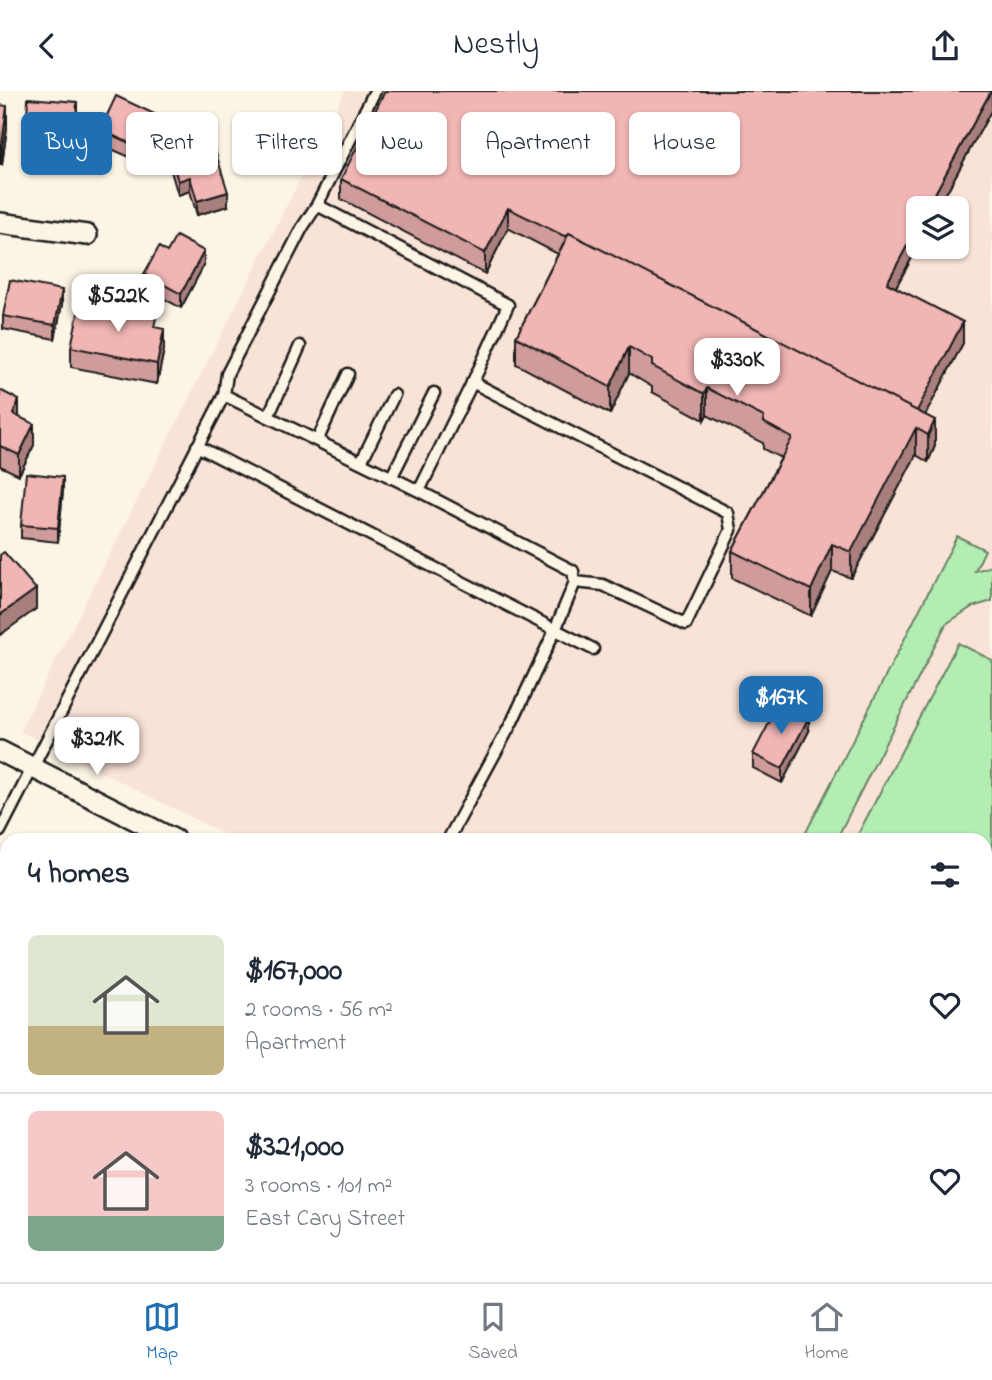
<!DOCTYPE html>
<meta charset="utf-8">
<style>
body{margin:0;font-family:"Indie Flower",sans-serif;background:#f6f6f7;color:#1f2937;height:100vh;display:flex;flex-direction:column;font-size:26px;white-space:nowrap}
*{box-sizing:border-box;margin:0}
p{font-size:23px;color:#747a83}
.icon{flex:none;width:38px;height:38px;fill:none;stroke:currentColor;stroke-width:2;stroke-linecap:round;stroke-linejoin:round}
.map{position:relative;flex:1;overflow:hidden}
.side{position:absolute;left:0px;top:742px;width:992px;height:450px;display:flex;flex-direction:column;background:#fff;border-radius:21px 21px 0 0;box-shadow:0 2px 5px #0004}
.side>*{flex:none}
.guide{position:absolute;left:21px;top:21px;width:950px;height:63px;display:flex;gap:14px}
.controls{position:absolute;left:906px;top:105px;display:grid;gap:14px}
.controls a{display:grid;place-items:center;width:63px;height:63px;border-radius:10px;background:#fff;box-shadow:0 2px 5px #0004;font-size:35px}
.price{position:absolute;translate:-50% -60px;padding:0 16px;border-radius:14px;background:#fff;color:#222;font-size:23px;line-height:46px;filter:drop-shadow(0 2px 4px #0008)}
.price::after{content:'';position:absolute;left:50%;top:42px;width:21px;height:16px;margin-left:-10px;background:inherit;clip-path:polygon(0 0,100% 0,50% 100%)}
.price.active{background:#1f6fb2;color:#fff}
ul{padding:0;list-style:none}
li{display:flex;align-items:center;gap:21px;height:175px;padding:0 28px}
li+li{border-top:2px solid #e0e1e3}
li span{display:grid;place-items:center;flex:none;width:196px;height:140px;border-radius:10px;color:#555}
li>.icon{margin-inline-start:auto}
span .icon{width:84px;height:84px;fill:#fffc;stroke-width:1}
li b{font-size:30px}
h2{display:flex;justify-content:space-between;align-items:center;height:84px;padding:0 28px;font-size:30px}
.tag{padding:0 24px;border-radius:10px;background:#fff;box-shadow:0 2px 5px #0004;font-size:24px;line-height:63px}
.tag.active{background:#1f6fb2;color:#fff}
header{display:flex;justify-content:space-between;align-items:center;height:91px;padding:0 28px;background:#fff;font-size:32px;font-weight:600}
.tabs{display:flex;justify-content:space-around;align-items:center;height:98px;border-top:2px solid #e0e1e3;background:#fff;font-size:19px;color:#747a83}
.tabs a{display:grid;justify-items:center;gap:4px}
.tabs .active{color:#1f6fb2}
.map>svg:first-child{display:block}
</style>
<header><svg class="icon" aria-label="back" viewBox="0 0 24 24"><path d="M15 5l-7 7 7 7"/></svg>Nestly<svg class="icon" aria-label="share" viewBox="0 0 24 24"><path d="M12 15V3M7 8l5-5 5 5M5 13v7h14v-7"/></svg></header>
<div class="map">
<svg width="992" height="1191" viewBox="0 0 992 1191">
<rect width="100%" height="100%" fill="#fcf5e5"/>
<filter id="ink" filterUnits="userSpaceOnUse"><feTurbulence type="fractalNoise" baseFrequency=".0143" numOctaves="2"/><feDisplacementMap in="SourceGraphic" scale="14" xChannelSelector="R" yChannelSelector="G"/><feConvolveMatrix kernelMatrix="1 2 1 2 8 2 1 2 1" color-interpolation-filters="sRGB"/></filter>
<g filter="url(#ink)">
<!-- built -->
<path fill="#f9e2d6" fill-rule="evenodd" d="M 345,0 L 992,0 L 992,1130 L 985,1127 L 985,749 L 236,749 L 20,640 ZM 919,117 L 957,117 L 957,156 L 919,156 Z
M 7,1127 L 7,1185 L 978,1185 L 990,1191 L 0,1191 L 0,1142 Z"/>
<!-- green -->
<path fill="#b3edb2" stroke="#688467" stroke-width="2" d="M 957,445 L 985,459 L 975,480 L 992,475 L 992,510 L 972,516 L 946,533 L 836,749 L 802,749 Z
M 958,552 L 992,569 L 992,841 L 985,854 L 985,749 L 855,749 Z"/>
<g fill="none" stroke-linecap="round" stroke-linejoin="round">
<defs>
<path id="service" d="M 375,0 L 317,114 L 508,214 L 479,278 L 419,400
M 472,291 L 728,422 L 731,439 L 686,533 L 603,494 L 575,491
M 224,304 L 227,283 L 302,137 L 317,114
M 268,326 L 300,255
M 317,350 L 348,283
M 197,355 L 593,558
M 361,371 L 394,304
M 391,387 L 434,302
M 0,740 L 224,304 L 419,400 L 573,480 L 575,491 L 555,539 L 512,631 L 448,749
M 747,1191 L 750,1185"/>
<path id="minor" d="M 0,132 L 87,144
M 0,660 L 175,749
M 985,1157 L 992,1160
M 221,1191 L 224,1185
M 814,1191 L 818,1185"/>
</defs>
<!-- service casing -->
<use href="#service" stroke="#1c1c1c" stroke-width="15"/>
<!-- minor casing -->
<use href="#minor" stroke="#1c1c1c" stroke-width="24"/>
<!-- service -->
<use href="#service" stroke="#fcf5e5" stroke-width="10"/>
<!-- minor -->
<use href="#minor" stroke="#fcf5e5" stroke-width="19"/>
</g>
<!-- wall -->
<path fill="#cf9c9b" stroke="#1c1c1c" stroke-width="2" d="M 992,0 L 992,18 L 938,117 L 919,117 L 919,154 L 896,196 L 963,252 L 925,324 L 935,355 L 928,371 L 916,364 L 851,487 L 832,480 L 811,525 L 732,487 L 732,460 L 781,367 L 763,358 L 763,352 L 707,324 L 704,329 L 652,301 L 652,296 L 629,282 L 610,323 L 516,273 L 516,246 L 558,163 L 508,137 L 485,183 L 341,108 L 341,88 Z
M 0,14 L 7,36 L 2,74 L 0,74 Z
M 77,25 L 75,64 L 41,62 L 41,57 L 26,55 L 26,42 Z
M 100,39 L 165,42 L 150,75 L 100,53 Z
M 171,66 L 228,115 L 197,124 L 190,100 L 178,104 L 171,80 Z
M 167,161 L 204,174 L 181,217 L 144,197 L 144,183 Z
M 62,213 L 55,248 L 3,238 L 3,225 Z
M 156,236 L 164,258 L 157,293 L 71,276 L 71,256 Z
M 0,299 L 19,326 L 34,354 L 19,384 L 0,375 Z
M 63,400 L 58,451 L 21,447 L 21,434 Z
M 809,640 L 782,692 L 753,677 L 753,663 Z
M 7,1135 L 7,1185 L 141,1185 L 138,1191 L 0,1191 L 0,1149 Z
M 530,1185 L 712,1185 L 709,1191 L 543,1191 Z"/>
<!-- shaded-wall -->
<path fill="#a97f7e" stroke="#1c1c1c" stroke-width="2" d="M 991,0 L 992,0 L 992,18 L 938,117 L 927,117 Z
M 77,11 L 77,25 L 75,64 L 75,50 Z
M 7,15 L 7,36 L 2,74 L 2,54 Z
M 165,28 L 165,42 L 150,75 L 150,61 Z
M 190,86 L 190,100 L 178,104 L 178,90 Z
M 228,101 L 228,115 L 197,124 L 197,110 Z
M 508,117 L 508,137 L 485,183 L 485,162 Z
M 919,133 L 919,154 L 887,212 L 887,192 Z
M 204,160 L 204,174 L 181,217 L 181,203 Z
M 62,199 L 62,213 L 55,248 L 55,234 Z
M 963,231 L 963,252 L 918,338 L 916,337 L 916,364 L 851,487 L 851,461 L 914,324 Z
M 164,238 L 164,258 L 157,293 L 157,273 Z
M 629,256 L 629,282 L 610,323 L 610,296 Z
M 707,297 L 707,324 L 704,329 L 704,303 Z
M 19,309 L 19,329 L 13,323 Z
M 935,329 L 935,355 L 928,371 L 928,344 Z
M 34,333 L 34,354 L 19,384 L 19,364 Z
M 63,386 L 63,400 L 58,451 L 58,437 Z
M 832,453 L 832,480 L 811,525 L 811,499 Z
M 36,498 L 36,518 L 0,544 L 0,524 Z
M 809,626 L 809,640 L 782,692 L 782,678 Z
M 128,1185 L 141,1185 L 138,1191 L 125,1191 Z
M 699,1185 L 712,1185 L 709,1191 L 696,1191 Z"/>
<!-- building -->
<path fill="#f1b5b4" stroke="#1c1c1c" stroke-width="2" d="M 385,0 L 991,0 L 927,117 L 919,117 L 919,133 L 887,192 L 963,231 L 917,320 L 569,142 L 566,146 L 508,117 L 485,162 L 341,88 Z
M 116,5 L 165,28 L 150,61 L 100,39 Z
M 28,7 L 77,11 L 75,50 L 41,48 L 41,43 L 26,42 Z
M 0,14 L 7,15 L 2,54 L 0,54 Z
M 213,53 L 228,101 L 197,110 L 190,86 L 178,90 L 171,66 Z
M 569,142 L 935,329 L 928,344 L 916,337 L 851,461 L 832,453 L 811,499 L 732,460 L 792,347 L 763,331 L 764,326 L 707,297 L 704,303 L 652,275 L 652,269 L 629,256 L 610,296 L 516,246 Z
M 176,145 L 204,160 L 181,203 L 144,183 L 159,156 L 167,161 Z
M 10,189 L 62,199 L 55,234 L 3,225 Z
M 80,213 L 156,227 L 154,236 L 164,238 L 157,273 L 71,256 Z
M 0,299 L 19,309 L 13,323 L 34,333 L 19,364 L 0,355 Z
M 26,382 L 63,386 L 58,437 L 21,434 Z
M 4,461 L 36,498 L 0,524 L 0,464 Z
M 780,611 L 809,626 L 782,678 L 753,663 Z
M 7,1135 L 7,1174 L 0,1170 L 0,1149 Z
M 9,1185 L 128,1185 L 125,1191 L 10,1191 L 6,1189 Z
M 585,1185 L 699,1185 L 696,1191 L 598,1191 Z"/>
</g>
</svg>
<div class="controls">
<a><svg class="icon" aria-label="layers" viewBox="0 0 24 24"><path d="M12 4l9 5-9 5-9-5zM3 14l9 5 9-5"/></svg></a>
</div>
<b class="price" style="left:118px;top:243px">$522K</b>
<b class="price" style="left:737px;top:307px">$330K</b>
<b class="price active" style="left:781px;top:645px">$167K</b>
<b class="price" style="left:97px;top:686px">$321K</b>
<div class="guide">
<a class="tag active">Buy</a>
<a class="tag">Rent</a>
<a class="tag">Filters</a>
<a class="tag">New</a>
<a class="tag">Apartment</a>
<a class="tag">House</a>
</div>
<section class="side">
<h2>4 homes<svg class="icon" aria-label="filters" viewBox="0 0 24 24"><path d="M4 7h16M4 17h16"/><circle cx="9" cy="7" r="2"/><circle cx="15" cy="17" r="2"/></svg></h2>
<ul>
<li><span style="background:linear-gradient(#dfe7d0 65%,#c2b280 0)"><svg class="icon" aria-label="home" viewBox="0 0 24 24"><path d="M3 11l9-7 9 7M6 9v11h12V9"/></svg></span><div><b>$167,000</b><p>2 rooms · 56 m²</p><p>Apartment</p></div><svg class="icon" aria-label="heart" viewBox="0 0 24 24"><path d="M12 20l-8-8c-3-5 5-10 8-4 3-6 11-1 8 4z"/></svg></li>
<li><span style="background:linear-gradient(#f6c9c9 75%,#7fa58c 0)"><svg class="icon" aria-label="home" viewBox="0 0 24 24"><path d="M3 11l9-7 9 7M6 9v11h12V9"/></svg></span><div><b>$321,000</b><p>3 rooms · 101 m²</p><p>East Cary Street</p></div><svg class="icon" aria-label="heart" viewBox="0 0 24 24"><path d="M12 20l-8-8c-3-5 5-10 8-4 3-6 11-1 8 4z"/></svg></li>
</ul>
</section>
</div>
<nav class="tabs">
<a class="active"><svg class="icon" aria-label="map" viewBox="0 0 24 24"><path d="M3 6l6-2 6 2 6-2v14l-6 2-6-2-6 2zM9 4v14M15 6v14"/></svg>Map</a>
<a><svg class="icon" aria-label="saved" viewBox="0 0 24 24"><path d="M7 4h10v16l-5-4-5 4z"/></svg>Saved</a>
<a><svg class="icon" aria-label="home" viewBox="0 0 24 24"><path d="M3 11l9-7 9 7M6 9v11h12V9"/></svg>Home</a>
</nav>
